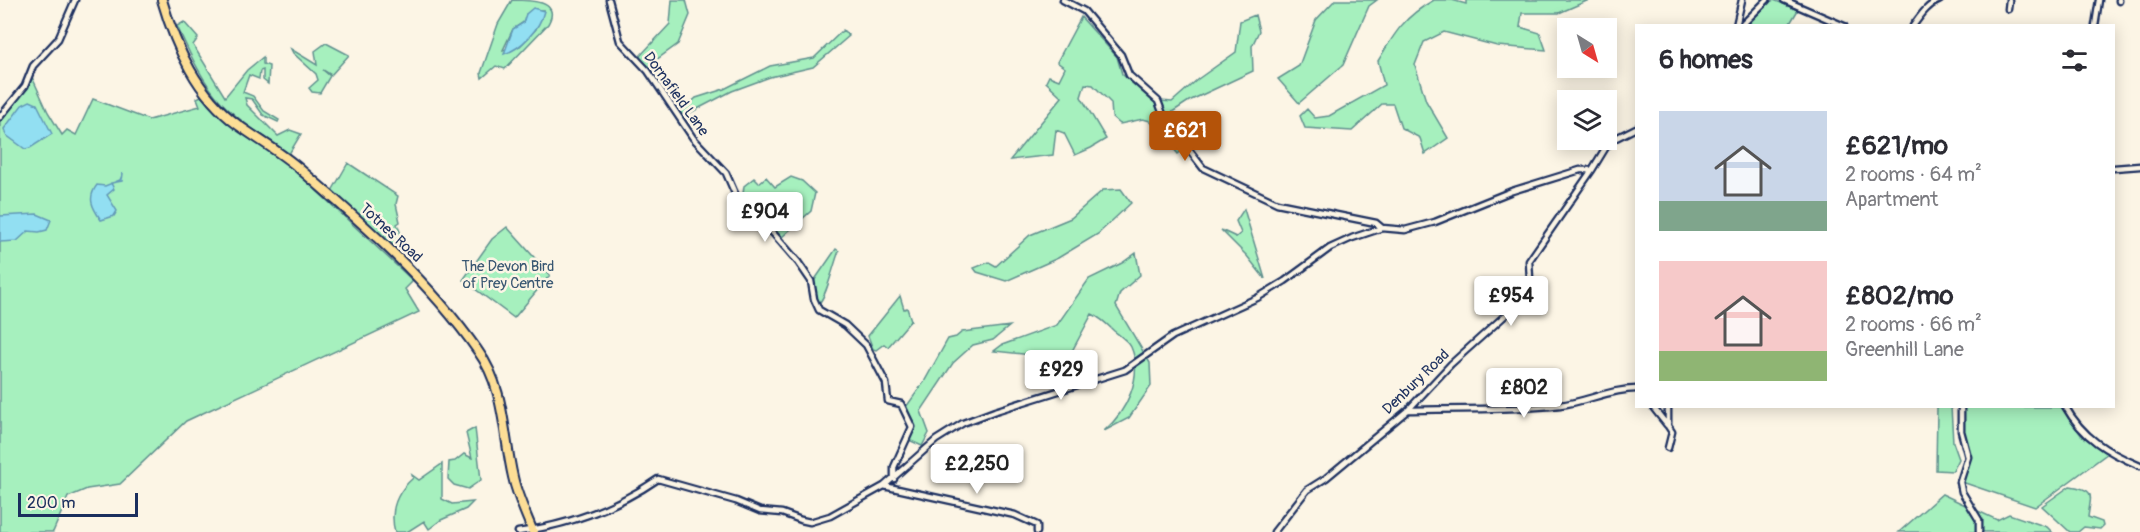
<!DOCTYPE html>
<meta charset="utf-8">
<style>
body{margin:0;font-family:Pangolin,sans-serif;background:#f2f2f3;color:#2b2b33;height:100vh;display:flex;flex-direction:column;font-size:22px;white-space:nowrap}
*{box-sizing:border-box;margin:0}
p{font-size:20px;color:#7c7c81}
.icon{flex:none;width:33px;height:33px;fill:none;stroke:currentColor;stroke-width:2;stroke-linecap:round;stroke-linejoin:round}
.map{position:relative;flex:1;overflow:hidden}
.panel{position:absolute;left:1635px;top:24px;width:480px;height:384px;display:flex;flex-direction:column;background:#fff;border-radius:0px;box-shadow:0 3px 15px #0003}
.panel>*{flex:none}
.needle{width:39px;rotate:143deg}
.controls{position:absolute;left:1557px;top:18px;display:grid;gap:12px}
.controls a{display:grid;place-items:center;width:60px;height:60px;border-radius:0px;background:#fff;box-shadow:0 3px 15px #0003;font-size:30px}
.scale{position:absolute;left:18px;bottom:15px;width:120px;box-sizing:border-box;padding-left:6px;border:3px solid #1b2f5e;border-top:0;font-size:16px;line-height:21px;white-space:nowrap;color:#1b2f5e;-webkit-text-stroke:4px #fcf5e5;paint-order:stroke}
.price{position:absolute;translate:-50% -51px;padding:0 14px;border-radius:6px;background:#fff;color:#222;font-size:20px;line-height:39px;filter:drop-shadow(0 2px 3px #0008)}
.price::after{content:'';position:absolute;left:50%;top:36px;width:18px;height:14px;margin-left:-9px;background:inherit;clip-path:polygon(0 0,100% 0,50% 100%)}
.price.selected{background:#b45309;color:#fff}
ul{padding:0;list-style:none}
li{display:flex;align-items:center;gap:18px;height:150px;padding:0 24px}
li span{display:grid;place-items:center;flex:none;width:168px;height:120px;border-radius:0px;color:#555}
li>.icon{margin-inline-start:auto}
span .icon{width:72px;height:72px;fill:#fffc;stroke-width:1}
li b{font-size:26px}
h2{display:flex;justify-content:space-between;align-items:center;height:72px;padding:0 24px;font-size:26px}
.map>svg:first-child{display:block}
</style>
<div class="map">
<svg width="2140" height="532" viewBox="0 0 2140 532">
<rect width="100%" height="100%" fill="#fcf5e5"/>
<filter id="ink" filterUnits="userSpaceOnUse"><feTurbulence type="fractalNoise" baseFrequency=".0167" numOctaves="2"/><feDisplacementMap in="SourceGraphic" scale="12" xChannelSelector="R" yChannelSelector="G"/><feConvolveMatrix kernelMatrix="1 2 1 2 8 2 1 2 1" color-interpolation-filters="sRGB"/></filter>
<g filter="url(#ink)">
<!-- green -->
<path fill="#a6f0be" stroke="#60908e" stroke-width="1.5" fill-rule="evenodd" d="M 512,0 C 529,0 562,0 548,24 L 505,69 L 496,66 L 482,78 L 481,73 L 498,24 ZM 539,10 L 544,10 L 536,29 L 520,46 L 503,50 L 513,29 L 525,21 L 526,14 Z
M 672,0 L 686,0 L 690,15 L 678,44 L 652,63 L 684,109 L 696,98 L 724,89 L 770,66 L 814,58 L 843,30 L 849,36 L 813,67 L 770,77 L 732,91 L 682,117 L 639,57 L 670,24 Z
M 1335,0 L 1377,0 L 1369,6 L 1343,65 L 1299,103 L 1278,79 L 1299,66 L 1316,20 Z
M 1434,0 L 1452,0 L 1466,4 L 1466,0 L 1589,0 L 1559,13 L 1522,13 L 1520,27 L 1540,33 L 1546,50 L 1497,46 L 1444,32 L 1424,42 L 1415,65 L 1426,101 L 1448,138 L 1425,154 L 1420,138 L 1401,128 L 1393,104 L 1382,104 L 1352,131 L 1305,128 L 1300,116 L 1307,109 L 1315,118 L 1329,116 L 1384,85 L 1378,61 C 1395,32 1405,16 1434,0 Z
M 1774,0 L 1798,10 L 1789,25 L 1745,26 L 1769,2 Z
M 1255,15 L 1259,31 L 1252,46 L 1253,71 L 1189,101 L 1160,120 L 1184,149 L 1178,154 L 1150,121 L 1143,119 L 1120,124 L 1112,117 L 1111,103 L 1093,85 L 1085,84 L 1081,97 L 1106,139 L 1091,148 L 1075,155 L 1064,133 L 1056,130 L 1053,155 L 1010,160 L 1062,97 L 1046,82 L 1049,76 L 1059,80 L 1065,68 L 1057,62 L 1081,17 L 1117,57 L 1122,74 L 1151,100 L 1172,102 L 1198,79 L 1236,52 L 1240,21 Z
M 184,22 L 198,38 L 193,45 L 225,97 L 247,70 L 263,57 L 263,64 L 269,66 L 268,84 L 263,80 L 263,70 L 260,71 L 259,79 L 249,75 L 243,92 L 253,96 L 264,111 L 279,120 L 278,122 L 263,115 L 252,99 L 245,98 L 247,105 L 278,136 L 290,130 L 301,134 L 289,154 C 267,138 241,123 222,103 C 202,82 189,52 177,26 Z
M 326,43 L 349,55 L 331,75 L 323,70 L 330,76 L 320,93 L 312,92 L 309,88 L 318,80 L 316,74 L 293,53 L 291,49 L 317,65 L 315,51 Z
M 32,77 L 48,112 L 62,135 L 67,130 L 76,135 L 93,99 L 149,120 L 200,106 L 197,98 L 201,96 C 235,131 278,154 315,186 L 316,190 L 413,281 L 405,289 L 419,312 L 186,421 L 120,484 L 87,489 L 68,497 L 53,532 L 0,532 L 0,122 Z
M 348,163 L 398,196 L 396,204 L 400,222 L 397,224 L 404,242 L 391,247 L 332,191 Z
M 766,177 L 775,187 L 791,177 L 802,181 L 815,193 L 811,211 L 782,237 L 742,201 L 744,186 L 754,178 L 759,183 Z
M 1121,189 L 1131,203 L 1098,234 L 1058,258 L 1006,281 L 977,272 L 974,268 L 989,262 L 996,266 L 1030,235 L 1071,218 L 1103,190 Z
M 1244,209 L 1265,279 L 1247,256 L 1221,230 L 1236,237 L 1241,233 L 1236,221 Z
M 507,227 L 550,275 L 514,318 L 463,280 L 492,239 Z
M 836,249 L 839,251 C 834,263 826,299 818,304 L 814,281 Z
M 1136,253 L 1140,275 L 1120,293 L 1116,306 L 1150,363 L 1151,386 L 1129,418 L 1104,431 C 1126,412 1144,377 1131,347 C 1128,341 1119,335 1114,331 C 1107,324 1101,318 1092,314 L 1072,351 L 1054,369 L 1032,355 L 994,351 L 1002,345 L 1057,325 L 1089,279 L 1122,263 Z
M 900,296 L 904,309 L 907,308 L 911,320 L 888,347 L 884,344 L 876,350 L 873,349 L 868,336 Z
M 1010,326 L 993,340 L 973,345 L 953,363 L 921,411 L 929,433 L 922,446 L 909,440 L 913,425 L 906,407 L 924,382 L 948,339 L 956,337 L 962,332 Z
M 1937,407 L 1951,407 L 1953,442 L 1959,459 L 1953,471 L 1936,470 Z
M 1963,407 L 2062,407 L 2081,435 L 2108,453 L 2035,507 L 1962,482 L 1970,457 L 1963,430 Z
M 475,428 L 481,480 L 468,489 L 454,485 L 448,479 L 449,462 L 455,461 L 464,454 L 472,458 L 466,433 Z
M 442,464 L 442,499 L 452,504 L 473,502 L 466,509 L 441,520 L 429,529 L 424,521 L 407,532 L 395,532 C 389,510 396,493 413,478 L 412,475 L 419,480 Z
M 2070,486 C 2096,490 2091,494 2088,517 L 2102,522 L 2103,526 L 2100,529 L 2084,527 L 2078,532 L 2070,532 L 2042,506 Z
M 1942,494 L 1997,520 L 2009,514 L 2047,527 L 2052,532 L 1899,532 Z"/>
<!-- water -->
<path fill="#92dff2" stroke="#6299b7" stroke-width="1.5" d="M 533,8 L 544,11 C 540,29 521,49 504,54 L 513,29 L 523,23 L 526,14 Z
M 30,101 L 37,104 L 52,134 L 30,148 L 25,149 L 6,135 L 4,129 L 22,105 Z
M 123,173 L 122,181 L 111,183 L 114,189 L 107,195 L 117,211 L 114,216 L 101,220 C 92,207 87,198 97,185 L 105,186 L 120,180 Z
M 37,214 L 51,220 L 47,230 L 39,232 L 28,231 L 17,241 L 0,242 L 0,216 Z"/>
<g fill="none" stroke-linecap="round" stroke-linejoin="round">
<defs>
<path id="street" d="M 609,0 L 620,41 L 648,71 L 693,138 L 726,173 L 740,205 L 766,225 L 798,262 L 811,281 L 814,299 L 819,310 L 845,325 L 866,345 L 886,383 L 888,401 L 901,404 L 912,427 L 894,467 L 894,479
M 1063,0 L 1084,11 L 1121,55 L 1129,75 L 1158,101 L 1164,117 L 1203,168 L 1277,203 L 1376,223 L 1382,228
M 1784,0 L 1844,26
M 2119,1 L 2119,0
M 2008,9 L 2009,0
M 1736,26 L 1742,0
M 1741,26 L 1767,0
M 1913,26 C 1921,15 1927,5 1940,0
M 2095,26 L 2099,0
M 0,117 L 25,86 L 33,66 L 58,39 L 75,0
M 2114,168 L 2140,166
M 1652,406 L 1667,425
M 1668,406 L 1668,426 L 1672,432 L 1668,448
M 1961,406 L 1961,431 L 1968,457 L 1960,482 L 1962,492 L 1979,520 L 1979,532
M 2065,406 C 2083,438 2107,452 2140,466
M 1408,410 C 1458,408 1510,411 1560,405 C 1586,402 1610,389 1636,389
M 884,486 L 1015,515 L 1037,525 L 1037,532
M 518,532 C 568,525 616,508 658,479 L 736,501 L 760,511 L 782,513 L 801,520 L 810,522 L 830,516 L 884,486 L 936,440 L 963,423 L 995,411 L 1125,370 L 1173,336 L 1257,298 L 1285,281 L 1330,248 L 1352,238 L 1382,228 L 1405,230 L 1435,222 L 1512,191 L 1580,170 L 1592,170
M 1274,532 L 1307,490 L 1326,478 L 1408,410 L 1451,364 L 1520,302 L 1530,279 L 1529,261 L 1592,170 L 1606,147 L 1612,140 L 1636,128"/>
<path id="primary" d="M 162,0 C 176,48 197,95 238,125 C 259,140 282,153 301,170 C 365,225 430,282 478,351 C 505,388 503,434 513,477 C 517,496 526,514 533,532"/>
</defs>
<!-- street casing -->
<use href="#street" stroke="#1b2f5e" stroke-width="9"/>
<!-- primary casing -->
<use href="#primary" stroke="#1b2f5e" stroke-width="12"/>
<!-- street -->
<use href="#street" stroke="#fcf5e5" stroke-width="4.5"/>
<!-- primary -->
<use href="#primary" stroke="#fdde96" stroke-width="8"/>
</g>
</g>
<g text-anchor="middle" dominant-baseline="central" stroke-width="5" stroke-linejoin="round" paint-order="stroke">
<!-- street labels -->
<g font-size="15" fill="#1b2f5e" stroke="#fcf5e5">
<text transform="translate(676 94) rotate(54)">Dornafield Lane</text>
<text transform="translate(391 233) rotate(43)">Totnes Road</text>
<text transform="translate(1416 382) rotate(-44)">Denbury Road</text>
</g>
<!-- park labels -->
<g font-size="15" fill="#375671" stroke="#fcf5e5">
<text x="508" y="266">The Devon Bird<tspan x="508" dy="17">of Prey Centre</tspan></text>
</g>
</g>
</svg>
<div class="controls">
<a><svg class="needle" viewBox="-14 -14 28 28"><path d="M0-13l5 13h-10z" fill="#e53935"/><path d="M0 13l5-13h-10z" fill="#7c7c81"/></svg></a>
<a><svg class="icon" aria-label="layers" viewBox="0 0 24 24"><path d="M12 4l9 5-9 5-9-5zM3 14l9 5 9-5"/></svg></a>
</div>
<div class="scale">200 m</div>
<b class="price selected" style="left:1185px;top:162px">£621</b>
<b class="price" style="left:765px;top:243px">£904</b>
<b class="price" style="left:1511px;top:327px">£954</b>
<b class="price" style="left:1061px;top:401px">£929</b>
<b class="price" style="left:1524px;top:419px">£802</b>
<b class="price" style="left:977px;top:495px">£2,250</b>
<section class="panel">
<h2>6 homes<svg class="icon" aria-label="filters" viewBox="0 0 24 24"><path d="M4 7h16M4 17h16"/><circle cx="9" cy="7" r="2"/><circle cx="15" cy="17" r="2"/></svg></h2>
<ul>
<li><span style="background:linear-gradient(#c9d6e8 75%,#7fa58c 0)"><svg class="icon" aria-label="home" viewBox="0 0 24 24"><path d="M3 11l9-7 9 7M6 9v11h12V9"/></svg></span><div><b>£621/mo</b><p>2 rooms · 64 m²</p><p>Apartment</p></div></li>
<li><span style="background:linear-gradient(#f6c9c9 75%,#8fb573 0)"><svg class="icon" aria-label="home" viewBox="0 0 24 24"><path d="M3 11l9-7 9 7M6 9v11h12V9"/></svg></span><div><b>£802/mo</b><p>2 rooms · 66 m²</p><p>Greenhill Lane</p></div></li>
</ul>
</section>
</div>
